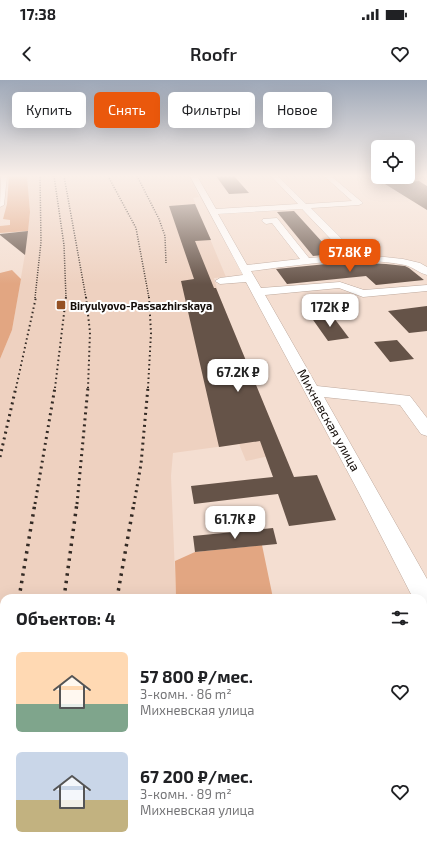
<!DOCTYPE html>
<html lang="ru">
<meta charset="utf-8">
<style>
body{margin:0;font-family:"Exo 2",sans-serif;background:#f6f6f6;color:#202124;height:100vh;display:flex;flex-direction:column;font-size:15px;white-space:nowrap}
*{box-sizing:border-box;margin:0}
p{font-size:13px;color:#757577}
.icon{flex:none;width:22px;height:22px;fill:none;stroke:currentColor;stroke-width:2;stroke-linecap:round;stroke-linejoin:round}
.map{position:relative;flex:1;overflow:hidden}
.side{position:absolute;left:0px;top:514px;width:427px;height:256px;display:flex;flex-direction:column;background:#fff;border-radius:12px 12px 0 0;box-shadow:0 4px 16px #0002}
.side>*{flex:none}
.banner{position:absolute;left:12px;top:12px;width:403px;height:36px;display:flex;gap:8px}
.fabs{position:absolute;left:371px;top:60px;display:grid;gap:8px}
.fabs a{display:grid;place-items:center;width:44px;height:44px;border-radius:6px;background:#fff;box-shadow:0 4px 16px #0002;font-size:20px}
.price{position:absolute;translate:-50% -34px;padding:0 9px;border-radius:8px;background:#fff;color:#222;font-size:13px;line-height:26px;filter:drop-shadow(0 1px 2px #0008)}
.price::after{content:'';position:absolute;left:50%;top:24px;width:12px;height:9px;margin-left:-6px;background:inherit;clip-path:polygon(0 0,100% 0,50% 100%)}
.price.on{background:#ea580c;color:#fff}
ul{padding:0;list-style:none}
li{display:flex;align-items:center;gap:12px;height:100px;padding:0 16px}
li span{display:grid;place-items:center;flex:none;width:112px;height:80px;border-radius:6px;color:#555}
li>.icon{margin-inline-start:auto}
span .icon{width:48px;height:48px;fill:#fffc;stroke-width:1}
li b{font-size:17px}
h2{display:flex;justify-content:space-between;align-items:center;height:48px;padding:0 16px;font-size:17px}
.tag{padding:0 14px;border-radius:6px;background:#fff;box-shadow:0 4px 16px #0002;font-size:14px;line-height:36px}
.tag.on{background:#ea580c;color:#fff}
.status{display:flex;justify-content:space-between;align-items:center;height:28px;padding:0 20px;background:#fff;direction:ltr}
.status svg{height:11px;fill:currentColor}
header{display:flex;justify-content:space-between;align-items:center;height:52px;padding:0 16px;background:#fff;font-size:18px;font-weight:600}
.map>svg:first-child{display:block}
</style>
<div class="status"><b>17:38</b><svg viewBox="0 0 49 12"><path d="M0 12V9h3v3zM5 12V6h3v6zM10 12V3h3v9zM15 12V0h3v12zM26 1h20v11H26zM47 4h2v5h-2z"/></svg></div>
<header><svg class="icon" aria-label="back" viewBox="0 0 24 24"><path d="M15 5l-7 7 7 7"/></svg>Roofr<svg class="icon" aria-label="heart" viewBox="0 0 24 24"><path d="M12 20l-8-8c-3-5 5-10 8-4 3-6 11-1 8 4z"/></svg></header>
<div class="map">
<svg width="427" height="770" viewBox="0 0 427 770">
<rect width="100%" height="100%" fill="#f4ded1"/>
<!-- built -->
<path fill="#eed1c0" d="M 27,96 L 189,96 L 199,117 L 193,118 L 226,197 L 214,198 L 218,213 L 284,373 L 246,381 L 239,364 L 173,373 L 171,396 L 176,518 L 4,518 L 4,766 L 136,766 L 136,770 L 0,770 L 0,279 L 12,250 L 25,174 L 30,132 Z
M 161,766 L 415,766 L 416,770 L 160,770 Z"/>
<!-- forest -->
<path fill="#e2a682" d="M 9,96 L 27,96 L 30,132 L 28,151 L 0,153 L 0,146 L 10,145 L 10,140 L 3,139 L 7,124 Z
M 12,190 L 21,199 L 12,250 L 0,279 L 0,193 Z
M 262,465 L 273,518 L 176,518 L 175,481 L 195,472 Z"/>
<!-- building -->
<path fill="#655348" d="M 216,96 L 234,96 L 249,113 L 229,114 Z
M 419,101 L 427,106 L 427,130 L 385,104 Z
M 195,124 L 211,160 L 195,161 L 214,208 L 216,208 L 294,397 L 317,395 L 336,440 L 289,446 L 278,414 L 194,424 L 191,406 L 273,397 L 260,361 L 219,367 L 181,201 L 194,199 L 169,126 Z
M 294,131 L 324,164 L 334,174 L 313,176 L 277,132 Z
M 28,151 L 25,175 L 0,155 L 0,154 Z
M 347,182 L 386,184 L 405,186 L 409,188 L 424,200 L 376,205 L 366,196 L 287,204 L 276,189 Z
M 427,226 L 427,251 L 409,253 L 388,231 Z
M 331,234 L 349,258 L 328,261 L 311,237 Z
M 397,260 L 414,279 L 390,282 L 374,262 Z
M 273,448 L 277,464 L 195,472 L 193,456 Z"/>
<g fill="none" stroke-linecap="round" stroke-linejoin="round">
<defs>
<path id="minor" d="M 1,96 L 7,96 L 4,125 L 0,127 Z
M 190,96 L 197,96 L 216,129 L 298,124 L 271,96 L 278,96 L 306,124 L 352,121 L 324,96 L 331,96 L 363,123 L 359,125 L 311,128 L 357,174 L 403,179 L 420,183 L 427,187 L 427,195 C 419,193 413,187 405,185 C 354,175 302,185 251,191 L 261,208 L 340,202 L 364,210 L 427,205 L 427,211 L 363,217 L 339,208 L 265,215 L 317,306 L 410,316 L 427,338 L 427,356 L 421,354 L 400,325 L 324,317 L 427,499 L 427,534 L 423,532 L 423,518 L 413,518 L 358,411 L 246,202 L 220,204 L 215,201 L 220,198 L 243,195 ZM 302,129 L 346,175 L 309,178 L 277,138 L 263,139 L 262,141 L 266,144 L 272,143 L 300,179 L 247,185 L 218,134 Z"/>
</defs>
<!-- minor casing -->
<use href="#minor" stroke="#bea99d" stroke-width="1"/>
<!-- minor -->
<use href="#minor" fill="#fff" fill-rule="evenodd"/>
<!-- rail-far4 -->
<path stroke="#332a24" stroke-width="1.5" stroke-dasharray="1 1.5" stroke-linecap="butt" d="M 54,96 L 64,165 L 66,218
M 64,96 L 86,218
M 108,96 L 136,148 L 149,218
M 137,96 L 159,139 L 165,156 L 166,183
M 35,218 L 41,162 L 40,96"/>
<!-- rail-far3 -->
<path stroke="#332a24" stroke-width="2" stroke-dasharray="1.5 3" stroke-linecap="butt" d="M 86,217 L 90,252 L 88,308
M 16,308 L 36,217
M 55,308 L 66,217
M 148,308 L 151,253 L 149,217"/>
<!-- rail-far2 -->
<path stroke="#332a24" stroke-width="3" stroke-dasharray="2 4" stroke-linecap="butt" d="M 0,377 L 16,307
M 35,424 L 55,307
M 77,424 L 88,307
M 134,424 L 141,384 L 148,307"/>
<!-- rail-far1 -->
<path stroke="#332a24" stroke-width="3.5" stroke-dasharray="2.5 5" stroke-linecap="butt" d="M 19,518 L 35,423
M 64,518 L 77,423
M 117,518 L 134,423"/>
<!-- rail -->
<path stroke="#332a24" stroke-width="5" stroke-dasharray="3 6" stroke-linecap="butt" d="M 0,617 L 4,597
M 22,770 L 23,766
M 58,770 L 59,766"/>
</g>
<!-- sky -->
<linearGradient id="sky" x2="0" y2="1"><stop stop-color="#9ea8b8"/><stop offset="0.47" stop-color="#faf0ea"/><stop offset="1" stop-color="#faf0ea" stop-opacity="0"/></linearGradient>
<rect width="427" height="204" fill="url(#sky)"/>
<!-- markers -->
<rect fill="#955124" stroke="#fff" stroke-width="1.5" x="56" y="220" width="10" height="10" rx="2"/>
<g text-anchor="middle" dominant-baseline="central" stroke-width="4" stroke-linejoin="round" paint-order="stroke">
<!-- far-poi labels -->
<g font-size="11" font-weight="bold" fill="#130c08" stroke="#fff" text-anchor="start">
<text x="70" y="225">Biryulyovo-Passazhirskaya</text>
</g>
<!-- street labels -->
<g font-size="13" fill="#130c08" stroke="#fff">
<text transform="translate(329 340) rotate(61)">Михневская улица</text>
</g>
</g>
</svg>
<div class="fabs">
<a><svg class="icon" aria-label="locate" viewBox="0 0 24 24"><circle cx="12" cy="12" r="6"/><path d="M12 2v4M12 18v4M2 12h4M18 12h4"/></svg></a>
</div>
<b class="price on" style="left:350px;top:193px">57.8K ₽</b>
<b class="price" style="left:330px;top:248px">172K ₽</b>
<b class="price" style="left:238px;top:313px">67.2K ₽</b>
<b class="price" style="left:235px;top:460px">61.7K ₽</b>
<div class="banner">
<a class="tag">Купить</a>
<a class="tag on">Снять</a>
<a class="tag">Фильтры</a>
<a class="tag">Новое</a>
</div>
<section class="side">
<h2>Объектов: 4<svg class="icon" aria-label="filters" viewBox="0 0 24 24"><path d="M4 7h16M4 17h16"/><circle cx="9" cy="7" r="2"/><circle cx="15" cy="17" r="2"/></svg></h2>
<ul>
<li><span style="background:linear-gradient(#ffd9b3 65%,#7fa58c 0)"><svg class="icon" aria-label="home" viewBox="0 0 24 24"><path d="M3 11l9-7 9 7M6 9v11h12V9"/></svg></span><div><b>57 800 ₽/мес.</b><p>3-комн. · 86 m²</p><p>Михневская улица</p></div><svg class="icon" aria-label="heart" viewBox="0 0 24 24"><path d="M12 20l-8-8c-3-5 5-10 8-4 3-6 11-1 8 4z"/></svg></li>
<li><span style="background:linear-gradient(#c9d6e8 60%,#c2b280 0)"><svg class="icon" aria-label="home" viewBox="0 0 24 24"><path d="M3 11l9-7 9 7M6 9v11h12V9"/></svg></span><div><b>67 200 ₽/мес.</b><p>3-комн. · 89 m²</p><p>Михневская улица</p></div><svg class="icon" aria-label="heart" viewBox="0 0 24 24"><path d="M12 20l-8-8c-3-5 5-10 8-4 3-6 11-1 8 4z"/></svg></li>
</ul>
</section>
</div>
